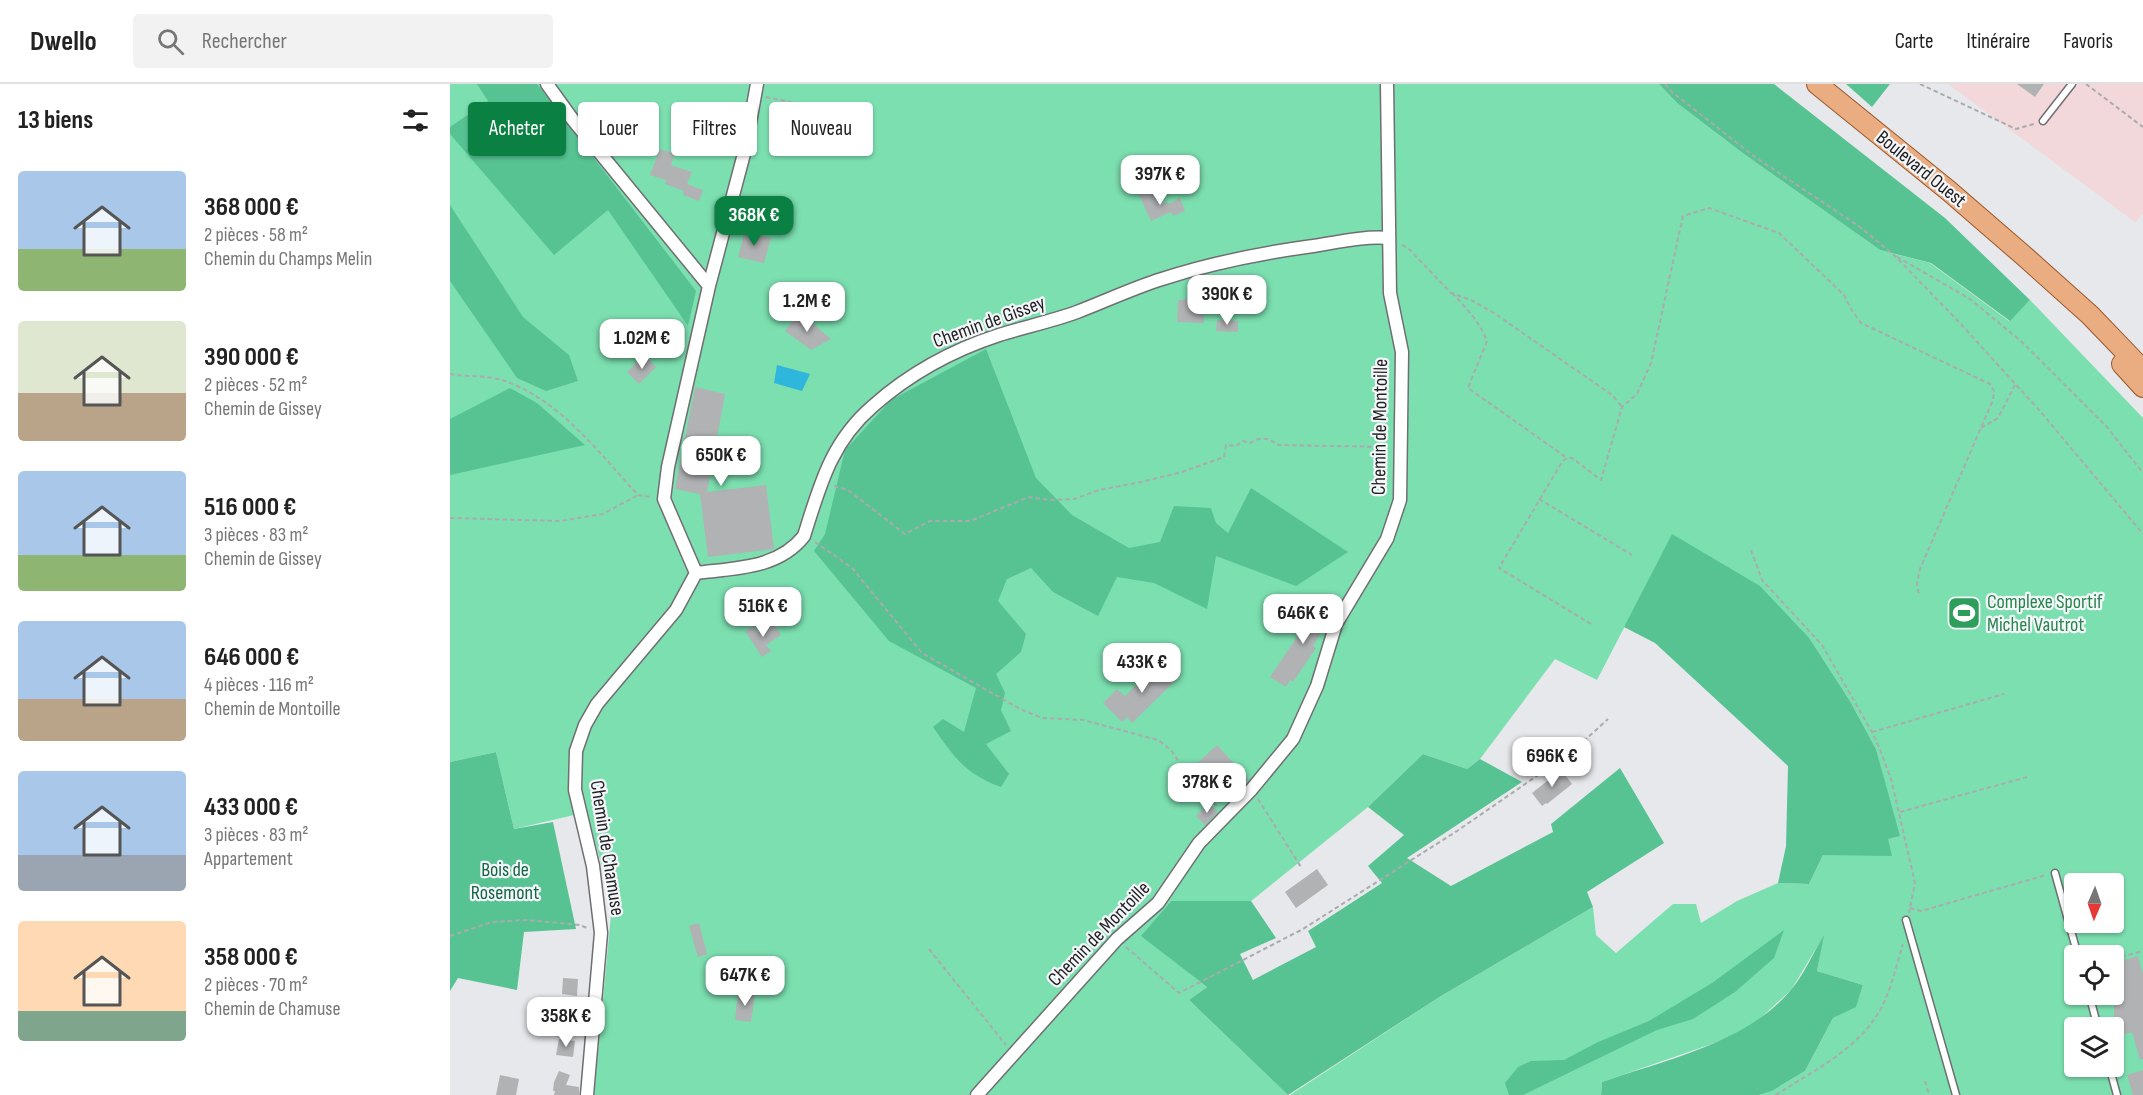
<!DOCTYPE html>
<html lang="fr">
<meta charset="utf-8">
<style>
body{margin:0;font-family:"Sofia Sans Condensed",sans-serif;background:#f2f2f2;color:#222;height:100vh;display:flex;flex-direction:column;font-size:22px;white-space:nowrap}
*{box-sizing:border-box;margin:0}
p{font-size:20px;color:#767676}
.icon{flex:none;width:33px;height:33px;fill:none;stroke:currentColor;stroke-width:2;stroke-linecap:round;stroke-linejoin:round}
.map{position:relative;flex:1;overflow:hidden}
.details{display:flex;flex-direction:column;background:#fff;width:450px}
.details>*{flex:none}
.banner{position:absolute;left:18px;top:18px;width:570px;height:54px;display:flex;gap:12px}
.needle{width:39px;rotate:182deg}
.controls{position:absolute;left:1614px;top:789px;display:grid;gap:12px}
.controls a{display:grid;place-items:center;width:60px;height:60px;border-radius:6px;background:#fff;box-shadow:0 2px 4px #0004;font-size:30px}
.price{position:absolute;translate:-50% -51px;padding:0 14px;border-radius:12px;background:#fff;color:#222;font-size:20px;line-height:39px;filter:drop-shadow(0 2px 3px #0008)}
.price::after{content:'';position:absolute;left:50%;top:36px;width:18px;height:14px;margin-left:-9px;background:inherit;clip-path:polygon(0 0,100% 0,50% 100%)}
.price.on{background:#0b8043;color:#fff}
ul{padding:0;list-style:none}
li{display:flex;align-items:center;gap:18px;height:150px;padding:0 18px}
li span{display:grid;place-items:center;flex:none;width:168px;height:120px;border-radius:6px;color:#555}
li>.icon{margin-inline-start:auto}
span .icon{width:72px;height:72px;fill:#fffc;stroke-width:1}
li b{font-size:26px}
h2{display:flex;justify-content:space-between;align-items:center;height:72px;padding:0 18px;font-size:26px}
.chip{padding:0 21px;border-radius:6px;background:#fff;box-shadow:0 2px 4px #0004;font-size:21px;line-height:54px}
.chip.on{background:#0b8043;color:#fff}
header{display:flex;align-items:center;gap:36px;box-sizing:border-box;height:84px;padding:0 30px;background:#fff;border-bottom:2px solid #e0e0e0}
header strong{font-size:28px}
nav{display:flex;gap:33px;margin-inline-start:auto;font-size:21px}
.search{width:420px;height:54px;background:#f2f2f2;display:flex;align-items:center;gap:15px;box-sizing:border-box;padding:0 21px;border-radius:6px;color:#767676;font-size:22px}
main{display:flex;flex:1;min-height:0}
.map>svg:first-child{display:block}
</style>
<header>
<strong>Dwello</strong>
<div class="search"><svg class="icon" aria-label="search" viewBox="0 0 24 24"><circle cx="10" cy="10" r="6"/><path d="M15 15l6 6"/></svg>Rechercher</div>
<nav><a>Carte</a><a>Itinéraire</a><a>Favoris</a></nav>
</header>
<main>
<section class="details">
<h2>13 biens<svg class="icon" aria-label="filters" viewBox="0 0 24 24"><path d="M4 7h16M4 17h16"/><circle cx="9" cy="7" r="2"/><circle cx="15" cy="17" r="2"/></svg></h2>
<ul>
<li><span style="background:linear-gradient(#a9c7e8 65%,#8fb573 0)"><svg class="icon" aria-label="home" viewBox="0 0 24 24"><path d="M3 11l9-7 9 7M6 9v11h12V9"/></svg></span><div><b>368 000 €</b><p>2 pièces · 58 m²</p><p>Chemin du Champs Melin</p></div></li>
<li><span style="background:linear-gradient(#dfe7d0 60%,#b9a48a 0)"><svg class="icon" aria-label="home" viewBox="0 0 24 24"><path d="M3 11l9-7 9 7M6 9v11h12V9"/></svg></span><div><b>390 000 €</b><p>2 pièces · 52 m²</p><p>Chemin de Gissey</p></div></li>
<li><span style="background:linear-gradient(#a9c7e8 70%,#8fb573 0)"><svg class="icon" aria-label="home" viewBox="0 0 24 24"><path d="M3 11l9-7 9 7M6 9v11h12V9"/></svg></span><div><b>516 000 €</b><p>3 pièces · 83 m²</p><p>Chemin de Gissey</p></div></li>
<li><span style="background:linear-gradient(#a9c7e8 65%,#b9a48a 0)"><svg class="icon" aria-label="home" viewBox="0 0 24 24"><path d="M3 11l9-7 9 7M6 9v11h12V9"/></svg></span><div><b>646 000 €</b><p>4 pièces · 116 m²</p><p>Chemin de Montoille</p></div></li>
<li><span style="background:linear-gradient(#a9c7e8 70%,#9aa5b1 0)"><svg class="icon" aria-label="home" viewBox="0 0 24 24"><path d="M3 11l9-7 9 7M6 9v11h12V9"/></svg></span><div><b>433 000 €</b><p>3 pièces · 83 m²</p><p>Appartement</p></div></li>
<li><span style="background:linear-gradient(#ffd9b3 75%,#7fa58c 0)"><svg class="icon" aria-label="home" viewBox="0 0 24 24"><path d="M3 11l9-7 9 7M6 9v11h12V9"/></svg></span><div><b>358 000 €</b><p>2 pièces · 70 m²</p><p>Chemin de Chamuse</p></div></li>
</ul>
</section>
<div class="map">
<svg width="1693" height="1011" viewBox="0 0 1693 1011">
<rect width="100%" height="100%" fill="#e7e8eb"/>
<!-- commercial -->
<path fill="#f2d7db" d="M 1498,0 L 1693,0 L 1693,130 L 1685,138 Z"/>
<!-- green -->
<path fill="#7cdfb0" fill-rule="evenodd" d="M 0,0 L 1209,0 L 1227,19 L 1294,70 L 1430,166 L 1480,179 L 1559,237 L 1580,216 L 1693,334 L 1693,1011 L 1309,1011 L 1322,1007 L 1355,987 L 1383,934 L 1406,922 L 1413,901 L 1367,887 L 1373,853 L 1341,906 L 1304,940 L 1273,956 L 1152,998 L 1151,1011 L 840,1011 L 991,912 L 1143,823 L 1146,851 L 1166,869 L 1223,820 L 1246,820 L 1251,839 L 1287,817 L 1328,799 L 1359,800 L 1373,771 L 1449,752 L 1426,665 L 1400,617 L 1360,555 L 1222,451 L 1147,596 L 1105,575 L 1030,675 L 1017,685 L 973,670 L 918,723 L 801,817 L 721,817 L 692,852 L 757,903 L 739,916 L 838,1011 L 144,1011 L 162,820 L 137,728 L 64,745 L 46,668 L 0,678 ZM 1624,800 L 1664,800 L 1664,838 L 1624,838 ZM 1624,872 L 1664,872 L 1664,910 L 1624,910 ZM 1624,944 L 1664,944 L 1664,982 L 1624,982 Z"/>
<!-- forest -->
<path fill="#57c393" d="M 27,0 L 87,0 L 246,207 L 238,242 L 158,126 L 104,171 L 0,50 L 0,43 L 38,17 Z
M 1209,0 L 1324,0 L 1495,134 L 1580,216 L 1560,237 L 1481,179 L 1430,166 L 1294,70 L 1227,19 Z
M 1396,0 L 1440,0 L 1422,23 Z
M 0,121 L 73,233 L 119,271 L 128,297 L 96,307 L 67,294 L 0,197 Z
M 536,265 L 586,394 L 622,431 L 679,464 L 710,458 L 724,422 L 761,424 L 766,439 L 778,449 L 801,404 L 898,468 L 846,502 L 766,472 L 757,525 L 704,499 L 667,493 L 648,532 L 603,508 L 581,484 L 557,495 L 548,517 L 576,550 L 571,568 L 546,590 L 555,609 L 551,626 L 561,647 L 536,660 L 559,690 L 551,703 C 515,690 504,673 483,643 L 493,635 L 514,648 L 526,604 L 439,557 L 364,467 L 375,450 L 395,366 L 441,316 Z
M 60,304 L 87,319 L 135,361 L 0,391 L 0,335 Z
M 1222,450 L 1310,502 L 1360,555 L 1400,617 L 1426,665 L 1450,752 L 1438,755 L 1442,772 L 1373,771 L 1359,800 L 1328,799 L 1336,762 L 1338,682 L 1205,559 L 1174,543 Z
M 46,668 L 64,745 L 103,738 L 126,845 L 74,848 L 67,906 L 8,894 L 0,907 L 0,678 Z
M 973,670 L 1017,685 L 1030,675 L 1072,698 L 957,774 L 1001,802 L 1103,748 L 1101,740 L 1170,684 L 1214,759 L 1137,808 L 1143,823 L 991,912 L 838,1011 L 739,916 L 757,903 L 691,852 L 721,817 L 801,817 L 826,854 L 790,870 L 803,896 L 866,863 L 858,847 L 932,799 L 918,782 L 954,751 L 918,723 Z
M 1334,846 L 1324,874 L 1285,908 L 1243,935 L 1207,946 L 1073,1011 L 1059,1011 L 1055,999 L 1068,983 L 1081,977 L 1114,976 L 1148,958 L 1199,937 L 1262,899 Z
M 1374,851 L 1367,887 L 1413,901 L 1406,923 L 1383,934 L 1355,987 L 1322,1007 L 1309,1011 L 1151,1011 L 1152,998 C 1215,976 1296,959 1340,907 C 1354,891 1363,869 1374,851 Z"/>
<!-- water -->
<path fill="#2eb6dc" d="M 327,281 L 360,290 L 352,307 L 324,299 Z"/>
<!-- building -->
<path fill="#b1b2b4" d="M 1567,0 L 1594,0 L 1585,13 Z
M 333,24 L 350,27 L 347,44 L 330,40 Z
M 210,65 L 225,70 L 221,81 L 242,88 L 237,100 L 253,106 L 249,117 L 233,111 L 234,107 L 215,100 L 216,96 L 200,91 Z
M 704,104 L 711,120 L 717,118 L 718,120 L 730,114 L 735,127 L 723,132 L 721,128 L 701,137 L 689,111 Z
M 295,147 L 321,154 L 314,179 L 288,173 Z
M 735,214 L 753,214 L 754,239 L 727,238 L 728,216 L 735,216 Z
M 347,230 L 363,240 L 381,255 L 361,266 L 335,247 Z
M 767,236 L 788,237 L 788,248 L 766,247 Z
M 194,271 L 206,283 L 189,300 L 177,288 Z
M 245,303 L 275,310 L 257,408 L 316,401 L 324,465 L 258,473 L 250,410 L 225,405 Z
M 871,516 L 885,525 L 863,562 L 866,564 L 843,598 L 840,596 L 836,603 L 820,593 L 861,532 L 859,530 L 865,521 L 867,522 Z
M 323,538 L 331,551 L 316,561 L 321,567 L 312,573 L 295,547 L 303,542 L 308,548 Z
M 712,576 L 729,593 L 682,639 L 677,633 L 672,638 L 653,619 L 667,605 L 675,612 Z
M 767,661 L 799,696 L 784,712 L 775,703 L 766,712 L 741,685 Z
M 1111,686 L 1122,700 L 1097,720 L 1096,719 L 1092,722 L 1082,709 Z
M 759,719 L 768,728 L 755,741 L 746,732 Z
M 867,785 L 878,801 L 846,824 L 835,808 Z
M 249,839 L 257,870 L 248,873 L 239,842 Z
M 1688,872 L 1693,890 L 1693,975 L 1690,976 L 1682,948 L 1664,953 L 1664,879 Z
M 113,894 L 128,895 L 127,912 L 112,910 Z
M 288,909 L 305,911 L 301,938 L 285,936 Z
M 109,955 L 125,957 L 123,973 L 106,971 Z
M 1693,986 L 1693,1011 L 1683,1011 L 1677,991 Z
M 109,987 L 120,991 L 116,1001 L 129,1003 L 129,1011 L 104,1011 L 105,1007 L 103,1007 L 104,998 Z
M 50,991 L 69,995 L 66,1011 L 46,1011 Z"/>
<g fill="none" stroke-linecap="round" stroke-linejoin="round">
<defs>
<path id="lane" d="M 1593,37 L 1622,0
M 1605,789 L 1628,872
M 1456,836 L 1506,1011
M 1639,910 L 1648,944
M 1659,982 L 1667,1011"/>
<path id="street" d="M 97,0 L 123,36 L 259,202
M 246,489 C 285,484 328,485 354,452 C 370,401 381,358 423,322 C 459,290 503,266 549,251 C 575,243 602,237 627,228 C 656,217 683,204 712,195 C 761,179 812,169 863,162 C 888,158 914,152 939,154
M 246,489 L 214,415 L 218,383 L 259,202 L 295,66 L 307,0
M 137,1011 L 151,849 L 143,782 L 125,706 L 126,667 L 135,641 L 147,620 L 226,526 L 246,489
M 527,1011 L 667,855 L 708,819 L 749,759 L 801,706 L 843,655 L 867,602 L 886,540 L 937,455 L 950,416 L 952,268 L 940,209 L 937,0"/>
<path id="primary" d="M 1367,0 L 1499,107 L 1573,171 L 1640,231 L 1693,286
M 1672,280 L 1693,303"/>
</defs>
<!-- lane casing -->
<use href="#lane" stroke="#6f6f72" stroke-width="9"/>
<!-- street casing -->
<use href="#street" stroke="#6f6f72" stroke-width="15"/>
<!-- primary casing -->
<use href="#primary" stroke="#9a582a" stroke-width="22"/>
<!-- path -->
<path stroke="#aaabad" stroke-width="2" stroke-dasharray="4.5 3" stroke-linecap="butt" d="M 1215,0 L 1222,8 L 1305,73 L 1410,143 L 1445,172 L 1508,237 L 1590,327 L 1693,450
M 1470,0 L 1566,45 L 1584,40
M 1636,0 L 1693,43
M 316,13 L 355,21
M 952,161 L 958,164 L 1001,209 L 1021,216 L 1044,229 L 1162,311 L 1172,323
M 1447,173 L 1520,215 L 1572,258 L 1657,343 L 1693,389
M 1002,209 C 1016,224 1030,238 1037,257 L 1018,304 L 1117,374
M 0,290 C 17,293 39,291 55,297 C 111,317 149,369 188,411 L 201,413
M 1531,344 L 1548,334 L 1565,301
M 384,402 L 398,406 L 455,450 L 480,437 L 520,437 L 579,413 L 599,416 L 624,415 L 649,406 L 691,398 L 732,388 L 774,373 L 776,361 L 786,362 L 793,357 L 800,359 L 808,355 L 818,355 L 829,361 L 937,363
M 1089,415 L 1182,471
M 0,434 L 110,437 L 153,430 L 188,411
M 365,458 L 402,484 L 472,569 L 570,625 L 592,634 L 633,636 L 708,656 L 721,666 L 739,693 L 768,723
M 1301,466 L 1312,496 L 1372,561 L 1422,648 L 1429,663 L 1441,695 L 1465,799 L 1459,829
M 1141,540 L 1049,484 L 1112,378 L 1117,374 L 1122,374 L 1151,396 L 1172,323 L 1187,310 L 1201,279 L 1233,132 L 1259,124 L 1329,149 L 1394,211 L 1401,225 L 1411,239 L 1540,300 L 1544,307 L 1543,316 L 1470,485 L 1467,499 L 1469,512
M 1422,648 L 1554,610
M 808,715 L 851,783
M 1450,728 L 1577,693
M 1460,824 L 1471,827 L 1596,791
M 0,852 L 42,838 L 76,836 L 130,841 L 137,844
M 676,863 L 729,909 L 853,845 L 1007,747 L 1123,667 L 1158,635
M 479,865 L 556,961
M 1664,875 L 1693,867
M 1475,997 L 1479,1011
M 1326,1011 C 1358,990 1404,967 1425,934 C 1440,913 1445,885 1453,860"/>
<!-- lane -->
<use href="#lane" stroke="#fff" stroke-width="6"/>
<!-- street -->
<use href="#street" stroke="#fff" stroke-width="12"/>
<!-- primary -->
<use href="#primary" stroke="#eaad82" stroke-width="20"/>
</g>
<!-- icons -->
<defs>
<symbol id="stadium-square" viewBox="-11 -11 22 22"><rect x="-9" y="-9" width="18" height="18" rx="4" fill="#2e9e5b" stroke="#f5f6f9"/><path d="M0-5a6.5 5 0 1 0 0 10a6.5 5 0 1 0 0-10ZM-3.5-1.8h7v3.6h-7Z" fill="#fff"/></symbol>
</defs>
<g fill-rule="evenodd">
<use href="#stadium-square" x="1495" y="510" width="38" height="38"/>
</g>
<g text-anchor="middle" dominant-baseline="central" stroke-width="4.5" stroke-linejoin="round" paint-order="stroke">
<!-- street labels -->
<g font-size="20" fill="#1f1f20" stroke="#f5f6f9">
<text transform="translate(1471 85) rotate(39)">Boulevard Ouest</text>
<text transform="translate(539 238) rotate(-20)">Chemin de Gissey</text>
<text transform="translate(930 343) rotate(-89)">Chemin de Montoille</text>
<text transform="translate(157 764) rotate(81)">Chemin de Chamuse</text>
<text transform="translate(649 850) rotate(-46)">Chemin de Montoille</text>
</g>
<!-- leisure labels -->
<g font-size="20" fill="#27864d" stroke="#f5f6f9" text-anchor="start">
<text x="1537" y="518">Complexe Sportif<tspan x="1537" dy="23">Michel Vautrot</tspan></text>
</g>
<!-- park labels -->
<g font-size="20" fill="#136545" stroke="#f5f6f9">
<text x="55" y="786">Bois de<tspan x="55" dy="23">Rosemont</tspan></text>
</g>
</g>
</svg>
<div class="controls">
<a><svg class="needle" viewBox="-14 -14 28 28"><path d="M0-13l5 13h-10z" fill="#e53935"/><path d="M0 13l5-13h-10z" fill="#767676"/></svg></a>
<a><svg class="icon" aria-label="locate" viewBox="0 0 24 24"><circle cx="12" cy="12" r="6"/><path d="M12 2v4M12 18v4M2 12h4M18 12h4"/></svg></a>
<a><svg class="icon" aria-label="layers" viewBox="0 0 24 24"><path d="M12 4l9 5-9 5-9-5zM3 14l9 5 9-5"/></svg></a>
</div>
<b class="price" style="left:710px;top:122px">397K €</b>
<b class="price on" style="left:304px;top:163px">368K €</b>
<b class="price" style="left:777px;top:242px">390K €</b>
<b class="price" style="left:357px;top:249px">1.2M €</b>
<b class="price" style="left:192px;top:286px">1.02M €</b>
<b class="price" style="left:271px;top:403px">650K €</b>
<b class="price" style="left:313px;top:554px">516K €</b>
<b class="price" style="left:853px;top:561px">646K €</b>
<b class="price" style="left:692px;top:610px">433K €</b>
<b class="price" style="left:1102px;top:704px">696K €</b>
<b class="price" style="left:757px;top:730px">378K €</b>
<b class="price" style="left:295px;top:923px">647K €</b>
<b class="price" style="left:116px;top:964px">358K €</b>
<div class="banner">
<a class="chip on">Acheter</a>
<a class="chip">Louer</a>
<a class="chip">Filtres</a>
<a class="chip">Nouveau</a>
</div>
</div>
</main>
